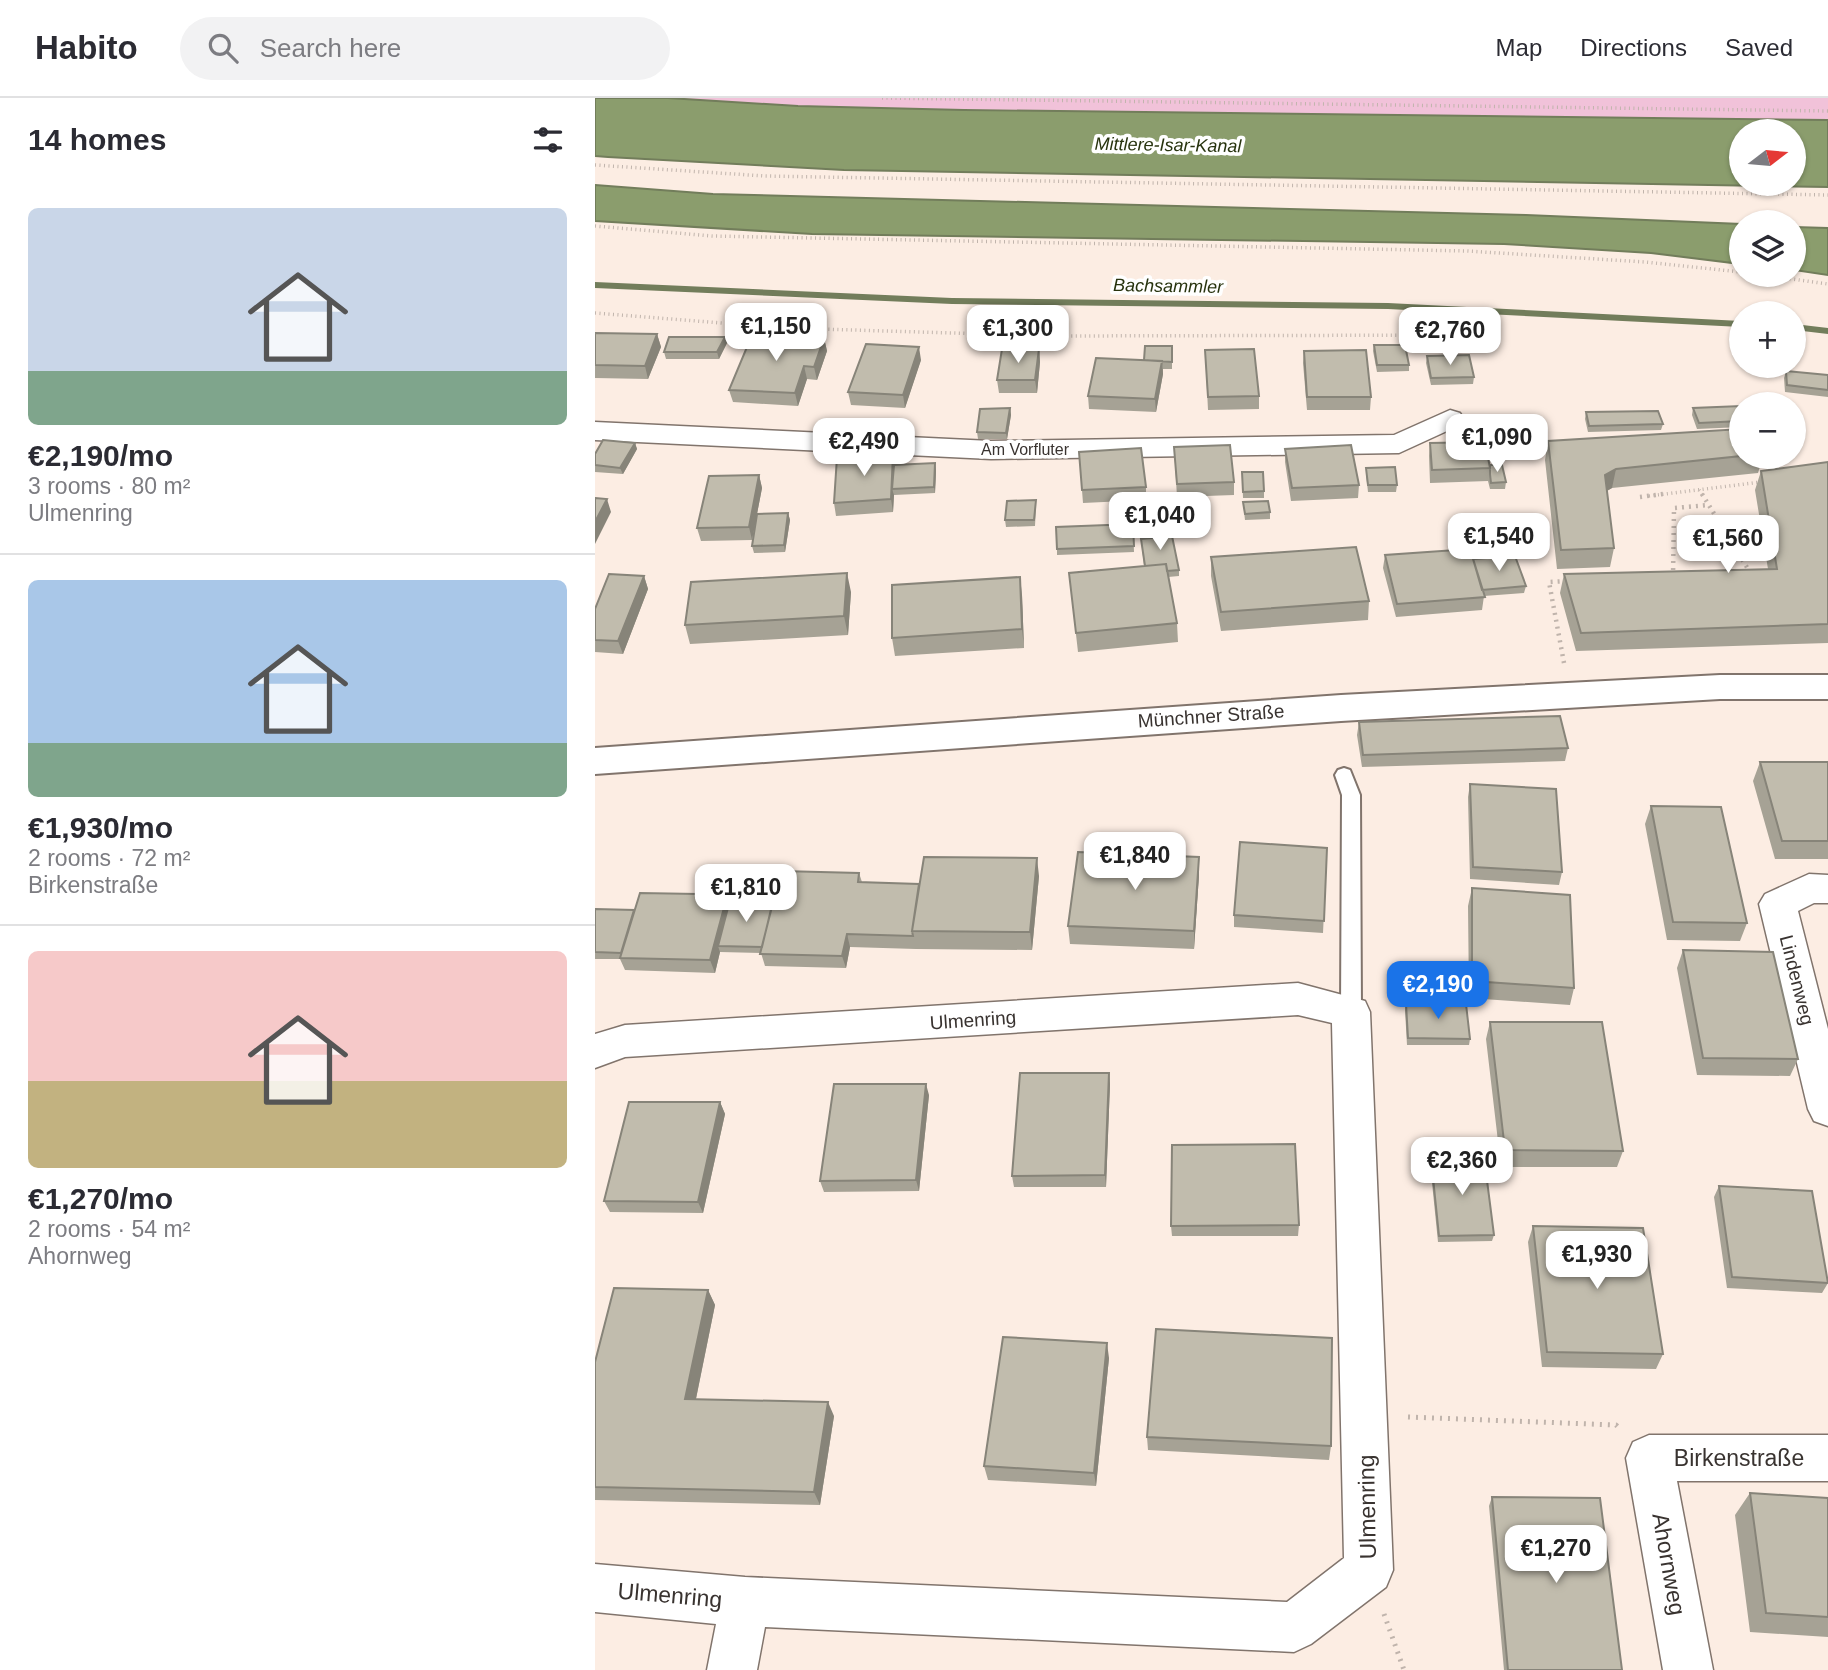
<!DOCTYPE html>
<meta charset="utf-8">
<style>
body{margin:0;font-family:Arial,sans-serif;background:#f2f2f3;color:#2b2b33;height:100vh;display:flex;flex-direction:column;font-size:26px;white-space:nowrap}
*{box-sizing:border-box;margin:0}
p{font-size:23px;color:#7c7c81}
.icon{flex:none;width:38px;height:38px;fill:none;stroke:currentColor;stroke-width:2;stroke-linecap:round;stroke-linejoin:round}
.map{position:relative;flex:1;overflow:hidden}
.panel{display:flex;flex-direction:column;background:#fff;width:595px}
.panel>*{flex:none}
.needle{width:46px;rotate:74deg}
.tools{position:absolute;left:1134px;top:21px;display:grid;gap:14px}
.tools a{display:grid;place-items:center;width:77px;height:77px;border-radius:50%;background:#fff;box-shadow:0 2px 5px #0004;font-size:35px}
.price{position:absolute;translate:-50% -60px;padding:0 16px;border-radius:14px;background:#fff;color:#222;font-size:23px;line-height:46px;filter:drop-shadow(0 2px 4px #0008)}
.price::after{content:'';position:absolute;left:50%;top:42px;width:21px;height:16px;margin-left:-10px;background:inherit;clip-path:polygon(0 0,100% 0,50% 100%)}
.price.active{background:#1a73e8;color:#fff}
ul{padding:0;list-style:none}
li{display:grid;align-content:center;gap:14px;height:371px;padding:0 28px}
li+li{border-top:2px solid #e1e1e2}
li span{display:grid;place-items:center;height:217px;border-radius:10px;color:#555}
li>.icon{margin-inline-start:auto}
span .icon{width:126px;height:126px;fill:#fffc;stroke-width:1}
li b{font-size:30px}
h2{display:flex;justify-content:space-between;align-items:center;height:84px;padding:0 28px;font-size:30px}
header{display:flex;align-items:center;gap:42px;box-sizing:border-box;height:98px;padding:0 35px;background:#fff;border-bottom:2px solid #e1e1e2}
header strong{font-size:33px}
nav{display:flex;gap:38px;margin-inline-start:auto;font-size:24px}
.search{width:490px;height:63px;background:#f2f2f3;display:flex;align-items:center;gap:18px;box-sizing:border-box;padding:0 24px;border-radius:38px;color:#7c7c81;font-size:26px}
main{display:flex;flex:1;min-height:0}
.map>svg:first-child{display:block}
</style>
<header>
<strong>Habito</strong>
<div class="search"><svg class="icon" aria-label="search" viewBox="0 0 24 24"><circle cx="10" cy="10" r="6"/><path d="M15 15l6 6"/></svg>Search here</div>
<nav><a>Map</a><a>Directions</a><a>Saved</a></nav>
</header>
<main>
<section class="panel">
<h2>14 homes<svg class="icon" aria-label="filters" viewBox="0 0 24 24"><path d="M4 7h16M4 17h16"/><circle cx="9" cy="7" r="2"/><circle cx="15" cy="17" r="2"/></svg></h2>
<ul>
<li><span style="background:linear-gradient(#c9d6e8 75%,#7fa58c 0)"><svg class="icon" aria-label="home" viewBox="0 0 24 24"><path d="M3 11l9-7 9 7M6 9v11h12V9"/></svg></span><div><b>€2,190/mo</b><p>3 rooms · 80 m²</p><p>Ulmenring</p></div></li>
<li><span style="background:linear-gradient(#a9c7e8 75%,#7fa58c 0)"><svg class="icon" aria-label="home" viewBox="0 0 24 24"><path d="M3 11l9-7 9 7M6 9v11h12V9"/></svg></span><div><b>€1,930/mo</b><p>2 rooms · 72 m²</p><p>Birkenstraße</p></div></li>
<li><span style="background:linear-gradient(#f6c9c9 60%,#c2b280 0)"><svg class="icon" aria-label="home" viewBox="0 0 24 24"><path d="M3 11l9-7 9 7M6 9v11h12V9"/></svg></span><div><b>€1,270/mo</b><p>2 rooms · 54 m²</p><p>Ahornweg</p></div></li>
</ul>
</section>
<div class="map">
<svg width="1233" height="1572" viewBox="0 0 1233 1572">
<rect width="100%" height="100%" fill="#fcede3"/>
<!-- green -->
<path fill="#f1c2d9" d="M 73,0 L 1233,0 L 1233,22 L 369,12 L 203,8 Z"/>
<!-- water -->
<path fill="#8b9d6d" stroke="#727d5b" stroke-width="2" fill-rule="evenodd" d="M 0,0 L 73,0 L 203,8 L 369,12 L 1233,22 L 1233,89 L 249,72 L 13,59 L 0,58 ZM 1146,33 L 1199,33 L 1199,86 L 1146,86 Z
M 0,87 L 118,96 L 931,117 L 1146,126 L 1146,166 L 1056,155 L 909,146 L 217,136 L 0,123 Z
M 1199,129 L 1233,130 L 1233,177 L 1199,172 Z"/>
<g fill="none" stroke-linecap="round" stroke-linejoin="round">
<!-- stream -->
<path fill="#727d5b" fill-rule="evenodd" d="M 0,184 L 357,200 L 793,205 L 1146,223 L 1146,229 L 793,211 L 357,206 L 0,190 Z
M 1199,226 L 1233,230 L 1233,236 L 1199,232 Z"/>
<defs>
<path id="lane" d="M 749,670 L 755,672 L 765,697 L 766,914 L 763,920 L 756,922 L 749,920 L 746,914 L 747,697 L 740,677 L 743,672 Z"/>
<path id="street" d="M 855,312 L 865,315 L 869,321 L 865,327 L 804,355 L 396,361 L 0,342 L 0,324 L 396,343 L 799,337 Z
M 1214,776 L 1233,777 L 1233,805 L 1219,805 L 1203,813 L 1233,931 L 1233,1028 L 1219,1023 L 1213,1011 L 1164,806 L 1170,796 Z
M 703,885 L 770,903 L 775,914 L 798,1472 L 791,1489 L 716,1546 L 699,1554 L 170,1529 L 162,1572 L 112,1572 L 121,1526 L 0,1514 L 0,1466 L 150,1479 L 692,1504 L 749,1460 L 737,925 L 703,917 L 30,959 L 0,970 L 0,936 L 30,927 Z
M 1054,1337 L 1233,1337 L 1233,1383 L 1082,1383 L 1118,1572 L 1068,1572 L 1031,1360 L 1038,1344 Z"/>
<path id="secondary" d="M 1125,577 L 1233,577 L 1233,601 L 1125,601 L 746,623 L 0,676 L 0,650 L 746,597 Z"/>
</defs>
<!-- lane casing -->
<use href="#lane" stroke="#81746c" stroke-width="4"/>
<!-- street casing -->
<use href="#street" stroke="#81746c" stroke-width="3"/>
<!-- secondary casing -->
<use href="#secondary" stroke="#81746c" stroke-width="4"/>
<!-- path-far2 -->
<path stroke="#c0b4ac" stroke-width="3.5" stroke-dasharray="1 3.5" stroke-linecap="butt" d="M 287,0 L 1233,13
M 0,67 L 170,78 L 1233,97
M 0,128 L 117,138 L 872,153 L 1050,164 L 1146,174
M 1168,177 L 1233,186
M 0,215 L 190,230 L 459,238 L 901,237
M 1104,392 L 1108,398
M 1054,398 L 1166,384"/>
<!-- path-far1 -->
<path stroke="#c0b4ac" stroke-width="4.5" stroke-dasharray="2 5" stroke-linecap="butt" d="M 1107,396 L 1153,471
M 1045,399 L 1068,396
M 1078,479 L 1079,410 L 1114,407
M 969,565 L 954,484 L 972,483"/>
<!-- path -->
<path stroke="#c0b4ac" stroke-width="5" stroke-dasharray="2 6" stroke-linecap="butt" d="M 813,1319 L 1021,1327 L 1024,1330
M 789,1516 L 809,1572"/>
<!-- lane -->
<use href="#lane" fill="#fff" fill-rule="evenodd"/>
<!-- street -->
<use href="#street" fill="#fff" fill-rule="evenodd"/>
<!-- secondary -->
<use href="#secondary" fill="#fff" fill-rule="evenodd"/>
</g>
<!-- wall -->
<path fill="#a6a295" d="M 0,235 L 62,236 L 66,249 L 53,281 L 0,280 Z
M 130,239 L 132,245 L 124,261 L 71,261 L 69,254 Z
M 229,240 L 232,253 L 222,282 L 212,281 L 203,308 L 138,304 L 134,292 Z
M 779,247 L 814,267 L 814,273 L 782,274 L 778,253 Z
M 577,248 L 577,271 L 568,271 L 568,276 L 561,314 L 494,311 L 493,298 L 549,262 Z
M 444,251 L 445,264 L 442,295 L 404,295 L 402,282 Z
M 610,252 L 664,298 L 664,311 L 613,312 Z
M 709,253 L 776,299 L 775,312 L 712,312 L 708,265 Z
M 832,258 L 879,279 L 878,286 L 836,287 L 831,265 Z
M 326,262 L 310,310 L 256,307 L 253,294 Z
M 1191,273 L 1233,277 L 1233,299 L 1190,294 L 1189,280 Z
M 1146,308 L 1146,329 L 1102,331 L 1097,317 L 1098,310 Z
M 415,310 L 416,317 L 412,341 L 383,341 L 382,334 Z
M 991,314 L 1068,326 L 1066,332 L 993,334 L 990,321 Z
M 1146,331 L 1146,359 L 1168,359 L 1163,375 L 1017,390 L 1012,393 L 1019,450 L 1015,469 L 962,471 L 950,362 L 953,343 Z
M 40,345 L 42,351 L 28,376 L 0,374 L 0,356 Z
M 835,345 L 895,367 L 911,384 L 910,391 L 895,391 L 893,383 L 835,385 L 834,358 Z
M 579,349 L 639,384 L 639,397 L 582,399 Z
M 690,351 L 764,387 L 763,400 L 696,403 L 690,364 Z
M 484,354 L 551,389 L 551,402 L 488,405 Z
M 298,356 L 300,367 L 340,365 L 341,372 L 340,395 L 299,397 L 298,414 L 241,418 L 239,405 Z
M 1233,364 L 1233,545 L 981,553 L 965,495 L 969,476 L 1173,471 L 1160,392 L 1166,373 Z
M 771,370 L 802,387 L 801,394 L 773,394 L 771,376 Z
M 647,374 L 669,393 L 669,400 L 648,400 Z
M 164,377 L 167,390 L 157,442 L 106,443 L 102,430 Z
M 441,402 L 441,409 L 440,428 L 411,429 L 410,422 Z
M 648,404 L 675,414 L 675,421 L 650,422 Z
M 193,415 L 195,422 L 190,454 L 159,455 L 157,448 Z
M 538,426 L 539,454 L 462,457 L 462,451 Z
M 546,441 L 584,472 L 584,478 L 573,479 L 582,525 L 583,544 L 483,554 L 474,475 L 549,468 Z
M 790,457 L 878,461 L 931,488 L 929,495 L 889,498 L 887,512 L 801,519 L 788,470 Z
M 616,459 L 774,503 L 773,522 L 626,533 L 616,478 Z
M 49,478 L 53,491 L 28,556 L 0,554 L 0,511 Z
M 256,494 L 253,537 L 95,546 L 90,527 Z
M 427,497 L 429,550 L 300,558 L 297,540 Z
M 764,624 L 973,650 L 970,663 L 767,669 L 762,637 Z
M 1165,664 L 1233,664 L 1233,761 L 1180,761 L 1158,683 Z
M 875,686 L 967,774 L 964,787 L 875,781 L 873,699 Z
M 1056,708 L 1152,825 L 1145,843 L 1072,842 L 1050,726 Z
M 732,750 L 728,835 L 639,829 L 639,817 Z
M 264,775 L 267,784 L 324,786 L 444,778 L 437,852 L 321,851 L 255,849 L 251,870 L 170,868 L 166,855 L 125,854 L 120,875 L 30,872 L 25,861 L 0,861 L 0,811 L 39,812 L 103,796 L 142,788 L 139,802 L 178,803 Z
M 604,777 L 599,851 L 475,846 L 473,828 Z
M 877,790 L 979,890 L 975,907 L 874,900 L 873,808 Z
M 1088,852 L 1203,961 L 1195,978 L 1102,977 L 1082,870 Z
M 811,906 L 875,941 L 874,947 L 812,947 L 810,912 Z
M 895,924 L 1028,1053 L 1022,1069 L 906,1069 L 891,941 Z
M 514,975 L 515,986 L 511,1089 L 419,1089 L 417,1078 Z
M 334,997 L 324,1093 L 229,1094 L 225,1083 Z
M 125,1004 L 130,1016 L 108,1115 L 15,1114 L 9,1103 Z
M 836,1060 L 899,1137 L 897,1143 L 843,1144 L 835,1065 Z
M 1124,1088 L 1233,1183 L 1233,1185 L 1227,1195 L 1132,1190 L 1119,1099 Z
M 704,1127 L 703,1138 L 577,1138 L 576,1128 Z
M 938,1128 L 1068,1256 L 1061,1271 L 947,1269 L 933,1144 Z
M 113,1192 L 120,1207 L 101,1301 L 239,1318 L 225,1407 L 0,1402 L 0,1264 Z
M 514,1260 L 501,1388 L 393,1382 L 389,1368 Z
M 552,1339 L 736,1348 L 734,1362 L 553,1352 Z
M 1155,1395 L 1233,1400 L 1233,1539 L 1155,1534 L 1140,1417 Z
M 897,1399 L 1027,1572 L 909,1572 L 894,1408 Z"/>
<!-- shaded-wall -->
<path fill="#878479" d="M 62,236 L 66,249 L 53,281 L 50,268 Z
M 130,239 L 132,245 L 124,261 L 122,254 Z
M 229,240 L 232,253 L 222,282 L 219,269 Z
M 324,249 L 326,262 L 310,310 L 308,297 Z
M 444,251 L 445,264 L 442,295 L 440,282 Z
M 567,263 L 568,276 L 561,314 L 560,301 Z
M 209,268 L 212,281 L 203,308 L 200,295 Z
M 415,310 L 416,317 L 412,341 L 411,335 Z
M 40,345 L 42,351 L 28,376 L 25,370 Z
M 298,356 L 300,369 L 297,391 L 299,397 L 298,414 L 296,401 Z
M 340,365 L 341,372 L 340,395 L 339,389 Z
M 1021,371 L 1017,390 L 1006,396 L 1010,377 Z
M 164,377 L 167,390 L 157,442 L 154,429 Z
M 12,401 L 16,414 L 0,446 L 0,424 Z
M 193,415 L 195,422 L 190,454 L 189,447 Z
M 252,475 L 256,494 L 253,537 L 249,518 Z
M 49,478 L 53,491 L 28,556 L 23,543 Z
M 425,479 L 427,497 L 429,550 L 427,531 Z
M 604,759 L 604,777 L 599,851 L 599,833 Z
M 442,760 L 444,778 L 437,852 L 435,834 Z
M 138,776 L 142,788 L 127,848 L 123,848 L 125,854 L 120,875 L 115,862 Z
M 252,836 L 255,849 L 251,870 L 247,858 Z
M 514,975 L 515,986 L 511,1089 L 510,1077 Z
M 331,986 L 334,997 L 324,1093 L 321,1082 Z
M 125,1004 L 130,1016 L 108,1115 L 103,1104 Z
M 113,1192 L 120,1207 L 98,1315 L 90,1301 Z
M 512,1245 L 514,1260 L 501,1388 L 499,1375 Z
M 233,1304 L 239,1318 L 225,1407 L 219,1394 Z"/>
<!-- building -->
<path fill="#c1bcad" stroke="#878479" stroke-width="2" d="M 0,235 L 62,236 L 50,268 L 0,267 Z
M 157,237 L 229,240 L 219,269 L 209,268 L 200,295 L 134,292 Z
M 74,239 L 130,239 L 122,254 L 69,254 Z
M 271,246 L 324,249 L 308,297 L 253,294 Z
M 779,247 L 810,247 L 814,267 L 782,267 Z
M 550,248 L 577,248 L 577,264 L 549,262 Z
M 407,251 L 444,251 L 440,282 L 402,282 Z
M 659,251 L 664,298 L 613,299 L 610,252 Z
M 771,252 L 776,299 L 712,299 L 709,253 Z
M 874,257 L 879,279 L 836,280 L 832,258 Z
M 501,260 L 567,263 L 560,301 L 493,298 Z
M 1191,273 L 1233,277 L 1233,292 L 1192,287 Z
M 1146,308 L 1146,323 L 1104,325 L 1098,310 Z
M 415,310 L 411,335 L 382,334 L 385,311 Z
M 1063,313 L 1068,326 L 994,328 L 991,314 Z
M 1146,331 L 1146,358 L 1021,371 L 1010,377 L 1019,450 L 966,452 L 953,343 Z
M 8,342 L 40,345 L 25,370 L 0,367 L 0,356 Z
M 890,344 L 895,370 L 837,372 L 835,345 Z
M 635,347 L 639,384 L 582,386 L 579,349 Z
M 756,347 L 764,387 L 697,390 L 690,351 Z
M 546,350 L 551,389 L 487,392 L 484,354 Z
M 298,356 L 296,401 L 239,405 L 242,359 Z
M 1233,364 L 1233,526 L 986,535 L 969,476 L 1182,471 L 1166,373 Z
M 340,365 L 339,389 L 297,391 L 299,367 Z
M 895,367 L 907,367 L 911,384 L 896,385 L 895,376 Z
M 800,369 L 802,387 L 773,387 L 771,370 Z
M 647,374 L 668,374 L 669,393 L 648,394 Z
M 164,377 L 154,429 L 102,430 L 114,378 Z
M 0,400 L 12,401 L 0,424 Z
M 441,402 L 439,422 L 410,422 L 412,403 Z
M 673,403 L 675,414 L 650,416 L 648,404 Z
M 193,415 L 189,447 L 157,448 L 162,416 Z
M 538,426 L 539,448 L 462,451 L 461,429 Z
M 577,438 L 584,472 L 572,473 L 571,466 L 550,468 L 546,441 Z
M 761,449 L 774,503 L 626,514 L 616,459 Z
M 875,451 L 890,499 L 802,506 L 790,457 Z
M 920,458 L 931,488 L 887,492 L 878,461 Z
M 571,466 L 582,525 L 481,535 L 474,475 Z
M 252,475 L 249,518 L 90,527 L 96,484 Z
M 14,476 L 49,478 L 23,543 L 0,542 L 0,511 Z
M 425,479 L 427,531 L 297,540 L 297,487 Z
M 965,618 L 973,650 L 768,657 L 764,624 Z
M 1165,664 L 1233,664 L 1233,743 L 1187,743 Z
M 875,686 L 961,691 L 967,774 L 878,769 Z
M 1056,708 L 1126,709 L 1152,825 L 1078,824 Z
M 645,744 L 732,750 L 729,823 L 639,817 Z
M 483,754 L 604,759 L 599,833 L 473,828 Z
M 329,759 L 442,760 L 435,834 L 317,833 Z
M 186,773 L 264,775 L 263,784 L 324,786 L 317,833 L 318,838 L 252,836 L 247,858 L 165,856 Z
M 109,775 L 138,776 L 115,862 L 25,860 L 45,795 L 103,796 Z
M 877,790 L 975,797 L 979,890 L 877,883 Z
M 135,802 L 178,803 L 167,849 L 123,848 Z
M 0,811 L 39,812 L 26,855 L 0,854 Z
M 1088,852 L 1178,854 L 1203,961 L 1108,960 Z
M 811,906 L 871,906 L 875,941 L 813,940 Z
M 895,924 L 1007,924 L 1028,1053 L 910,1052 Z
M 425,975 L 514,975 L 510,1077 L 417,1078 Z
M 239,986 L 331,986 L 321,1082 L 225,1083 Z
M 34,1004 L 125,1004 L 103,1104 L 9,1103 Z
M 700,1046 L 704,1127 L 576,1128 L 577,1047 Z
M 889,1059 L 899,1137 L 844,1138 L 836,1060 Z
M 1124,1088 L 1217,1093 L 1233,1185 L 1137,1179 Z
M 938,1128 L 1048,1130 L 1068,1256 L 952,1254 Z
M 19,1190 L 113,1192 L 90,1301 L 233,1304 L 219,1394 L 0,1389 L 0,1264 Z
M 561,1231 L 737,1240 L 736,1348 L 552,1339 Z
M 408,1239 L 512,1245 L 499,1375 L 389,1368 Z
M 1155,1395 L 1233,1400 L 1233,1519 L 1171,1515 Z
M 897,1399 L 1005,1400 L 1027,1572 L 913,1572 Z"/>
<g text-anchor="middle" dominant-baseline="central" stroke-width="7" stroke-linejoin="round" paint-order="stroke">
<!-- far-street labels -->
<g font-size="16" fill="#393330" stroke="#fff">
<text x="430" y="351">Am Vorfluter</text>
</g>
<!-- far-water labels -->
<g font-size="18" font-style="italic" fill="#28340f" stroke="#fff">
<text transform="translate(573 47) rotate(1)">Mittlere-Isar-Kanal</text>
<text transform="translate(573 188) rotate(1)">Bachsammler</text>
</g>
<!-- street labels -->
<g font-size="19" fill="#393330" stroke="#fff">
<text transform="translate(616 618) rotate(-4)">Münchner Straße</text>
<text transform="translate(1202 882) rotate(76)">Lindenweg</text>
<text transform="translate(378 922) rotate(-4)">Ulmenring</text>
</g>
<!-- near-street labels -->
<g font-size="23" fill="#393330" stroke="#fff">
<text x="1144" y="1360">Birkenstraße</text>
<text transform="translate(772 1409) rotate(-91)">Ulmenring</text>
<text transform="translate(1074 1466) rotate(80)">Ahornweg</text>
<text transform="translate(75 1497) rotate(5)">Ulmenring</text>
</g>
</g>
</svg>
<div class="tools">
<a><svg class="needle" viewBox="-14 -14 28 28"><path d="M0-13l5 13h-10z" fill="#e53935"/><path d="M0 13l5-13h-10z" fill="#7c7c81"/></svg></a>
<a><svg class="icon" aria-label="layers" viewBox="0 0 24 24"><path d="M12 4l9 5-9 5-9-5zM3 14l9 5 9-5"/></svg></a>
<a>+</a>
<a>−</a>
</div>
<b class="price" style="left:181px;top:265px">€1,150</b>
<b class="price" style="left:423px;top:267px">€1,300</b>
<b class="price" style="left:855px;top:269px">€2,760</b>
<b class="price" style="left:902px;top:376px">€1,090</b>
<b class="price" style="left:269px;top:380px">€2,490</b>
<b class="price" style="left:565px;top:454px">€1,040</b>
<b class="price" style="left:904px;top:475px">€1,540</b>
<b class="price" style="left:1133px;top:477px">€1,560</b>
<b class="price" style="left:540px;top:794px">€1,840</b>
<b class="price" style="left:151px;top:826px">€1,810</b>
<b class="price active" style="left:843px;top:923px">€2,190</b>
<b class="price" style="left:867px;top:1099px">€2,360</b>
<b class="price" style="left:1002px;top:1193px">€1,930</b>
<b class="price" style="left:961px;top:1487px">€1,270</b>
</div>
</main>
